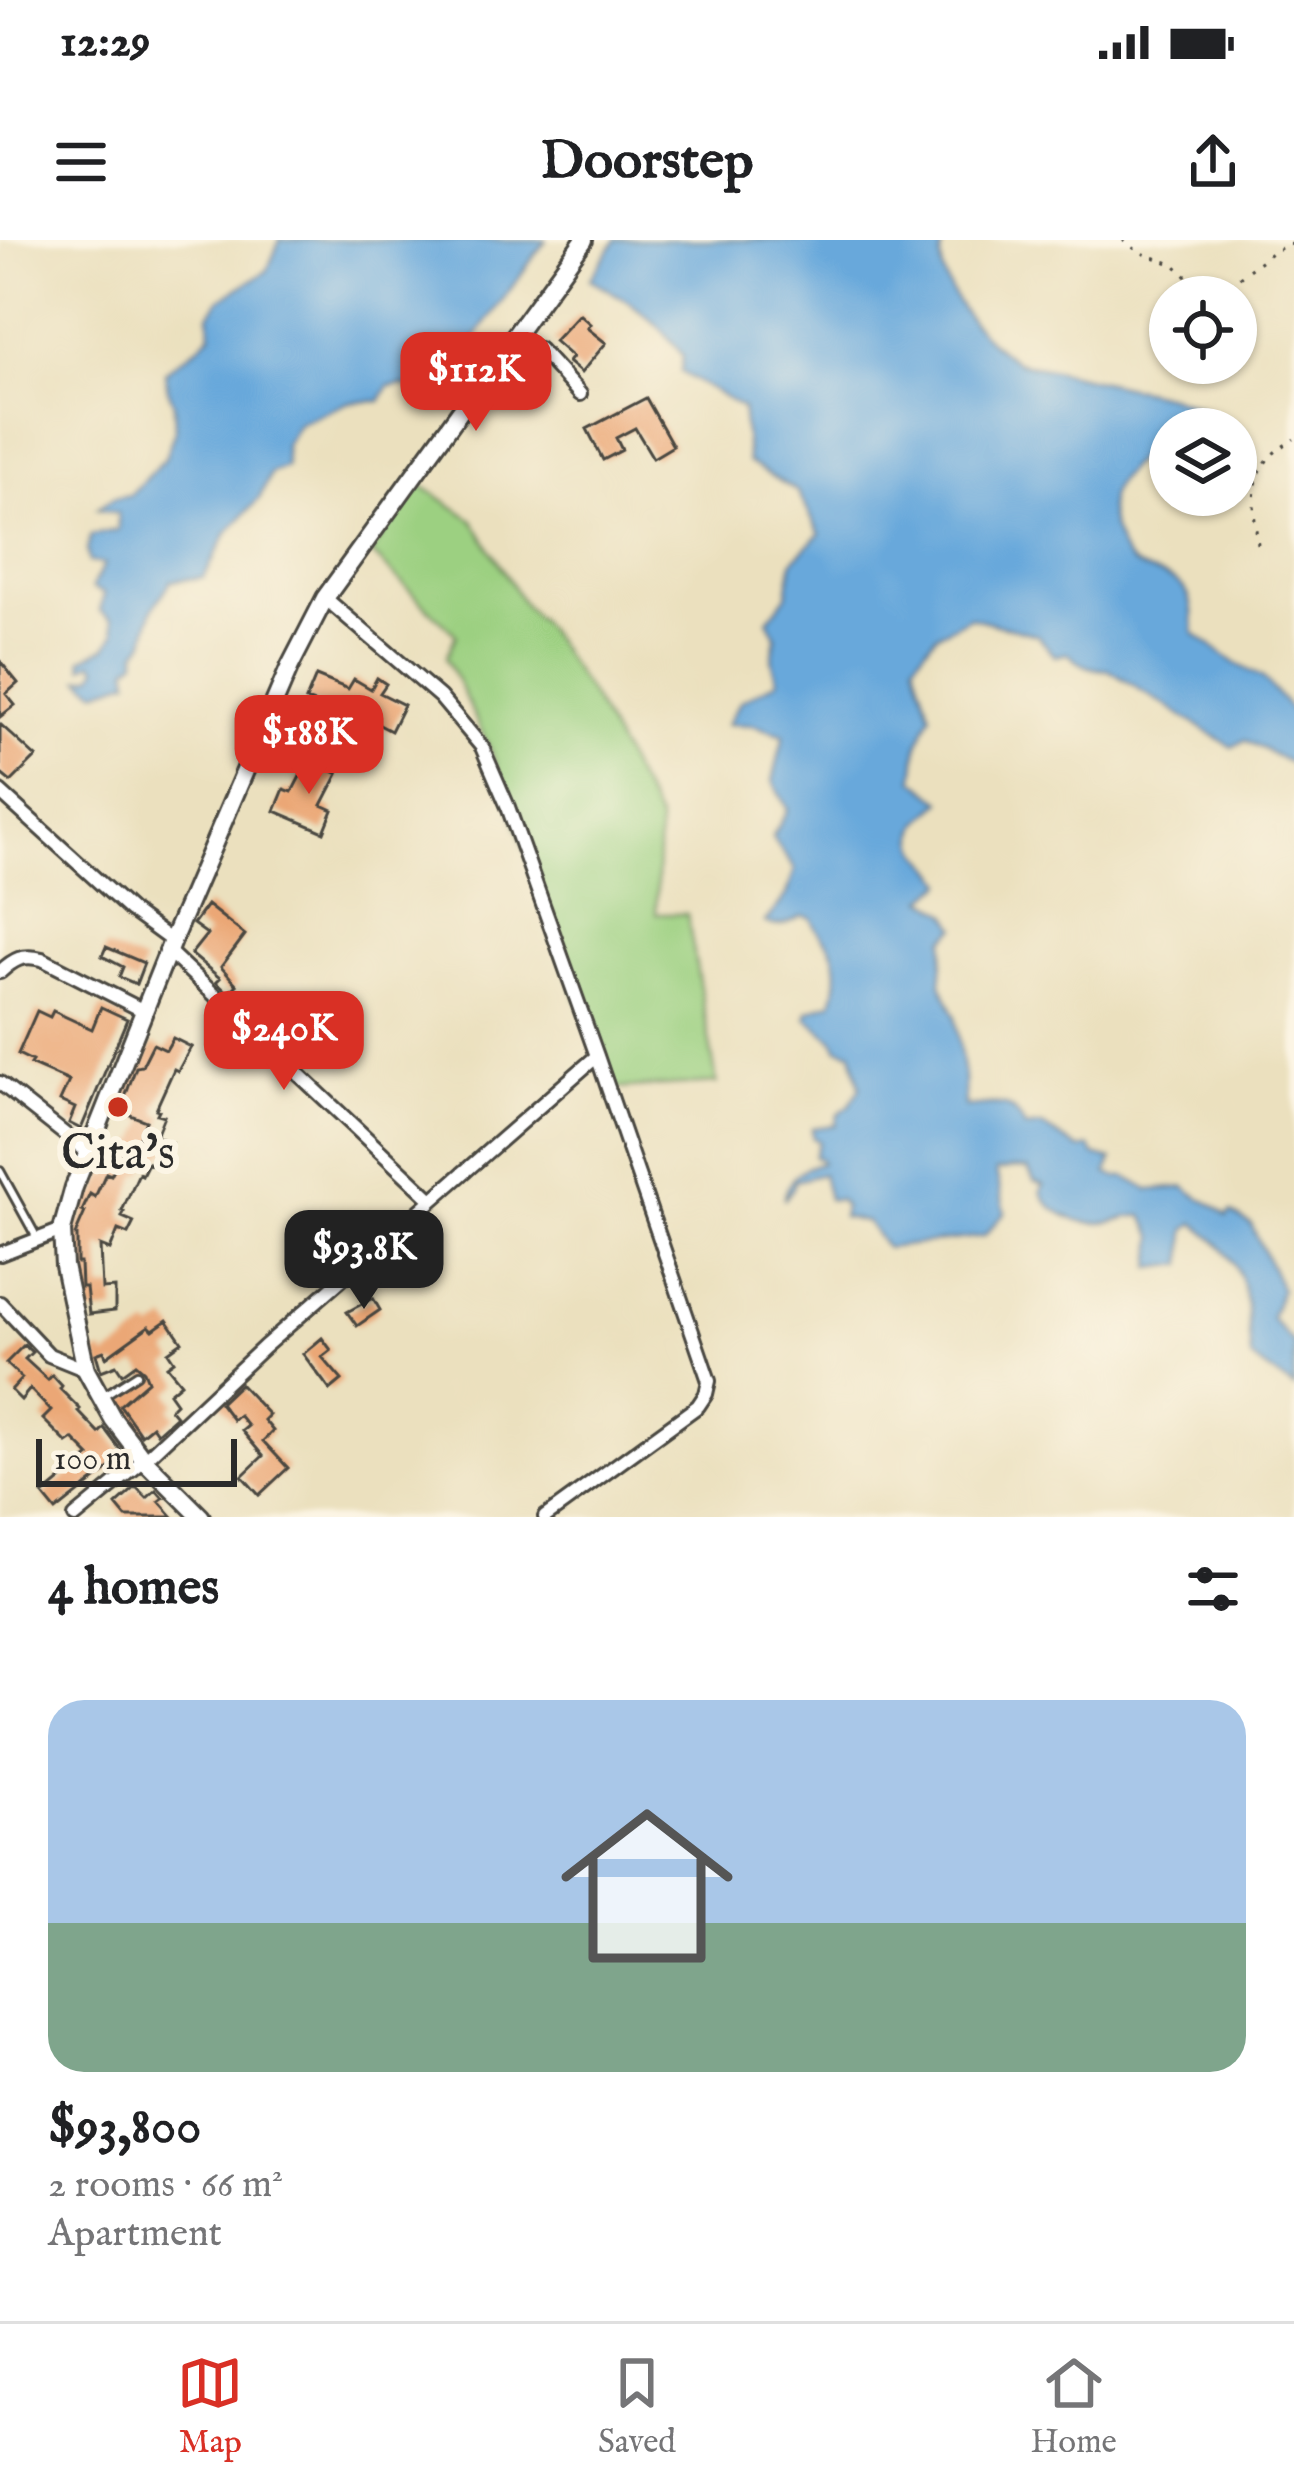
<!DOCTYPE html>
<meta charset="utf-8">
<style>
body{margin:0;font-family:"IM FELL English",serif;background:#f2f2f2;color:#202124;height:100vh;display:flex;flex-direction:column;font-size:45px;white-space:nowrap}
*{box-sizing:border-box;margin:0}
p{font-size:39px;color:#757577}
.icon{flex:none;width:66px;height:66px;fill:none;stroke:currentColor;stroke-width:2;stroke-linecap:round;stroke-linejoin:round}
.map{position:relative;height:1277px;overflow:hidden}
.panel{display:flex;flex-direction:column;background:#fff;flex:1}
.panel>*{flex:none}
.tools{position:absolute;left:1149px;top:36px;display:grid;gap:24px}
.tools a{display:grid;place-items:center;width:108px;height:108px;border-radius:50%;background:#fff;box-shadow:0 3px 9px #0004;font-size:60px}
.scale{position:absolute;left:36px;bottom:30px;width:201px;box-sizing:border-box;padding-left:12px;border:6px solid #2b2b2b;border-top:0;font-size:33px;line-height:42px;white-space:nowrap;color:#2b2b2b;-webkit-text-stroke:9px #fcf5e5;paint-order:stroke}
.price{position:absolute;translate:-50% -102px;padding:0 27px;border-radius:24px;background:#d93025;color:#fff;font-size:39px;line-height:78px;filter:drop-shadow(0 3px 6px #0008)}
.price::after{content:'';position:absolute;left:50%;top:72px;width:36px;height:27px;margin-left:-18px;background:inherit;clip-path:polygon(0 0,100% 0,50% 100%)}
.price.selected{background:#222;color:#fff}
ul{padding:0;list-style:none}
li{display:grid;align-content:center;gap:24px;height:636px;padding:0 48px}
li span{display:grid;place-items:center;height:372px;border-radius:36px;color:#555}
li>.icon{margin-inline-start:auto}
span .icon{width:216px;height:216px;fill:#fffc;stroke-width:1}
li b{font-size:51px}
h2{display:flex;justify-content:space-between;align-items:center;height:144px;padding:0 48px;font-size:51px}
.status{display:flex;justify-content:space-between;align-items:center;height:84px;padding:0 60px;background:#fff;direction:ltr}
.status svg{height:33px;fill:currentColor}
header{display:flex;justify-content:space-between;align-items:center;height:156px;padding:0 48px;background:#fff;font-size:54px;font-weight:800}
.tab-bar{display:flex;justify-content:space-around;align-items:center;height:168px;border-top:3px solid #e0e0e0;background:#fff;font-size:33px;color:#757577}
.tab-bar a{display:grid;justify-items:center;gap:6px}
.tab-bar .selected{color:#d93025}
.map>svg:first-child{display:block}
</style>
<div class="status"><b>12:29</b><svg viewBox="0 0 49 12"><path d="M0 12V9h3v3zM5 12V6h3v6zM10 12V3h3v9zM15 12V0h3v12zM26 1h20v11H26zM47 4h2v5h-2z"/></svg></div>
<header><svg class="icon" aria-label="menu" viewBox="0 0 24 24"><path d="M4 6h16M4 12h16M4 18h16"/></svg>Doorstep<svg class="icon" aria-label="share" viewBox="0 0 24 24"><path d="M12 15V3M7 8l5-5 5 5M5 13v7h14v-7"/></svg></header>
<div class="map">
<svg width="1294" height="1277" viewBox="0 0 1294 1277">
<rect width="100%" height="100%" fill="#fcf5e5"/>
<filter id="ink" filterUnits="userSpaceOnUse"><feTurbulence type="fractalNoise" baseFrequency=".00833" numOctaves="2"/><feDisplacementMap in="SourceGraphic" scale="24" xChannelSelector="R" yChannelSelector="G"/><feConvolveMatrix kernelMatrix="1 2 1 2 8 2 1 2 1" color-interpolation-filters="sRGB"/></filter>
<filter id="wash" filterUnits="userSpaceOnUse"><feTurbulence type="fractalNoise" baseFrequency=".004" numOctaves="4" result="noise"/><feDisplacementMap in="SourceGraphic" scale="48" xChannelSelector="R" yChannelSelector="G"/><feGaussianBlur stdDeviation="2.7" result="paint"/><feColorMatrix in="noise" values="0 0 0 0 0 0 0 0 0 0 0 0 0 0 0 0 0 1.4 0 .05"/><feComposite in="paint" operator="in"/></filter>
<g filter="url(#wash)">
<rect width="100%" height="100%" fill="#ebe0be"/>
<!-- green -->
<path fill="#9cd081" stroke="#647e56" stroke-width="3" d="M 418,243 L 473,280 L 525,366 L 545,387 L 594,461 L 659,581 L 656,674 L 687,674 L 717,843 L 611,849 L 557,704 L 492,513 L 446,418 L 456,395 L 371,313 Z"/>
<!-- water -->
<path fill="#68a8db" stroke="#4a6a83" stroke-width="3" d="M 280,0 L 546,0 L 447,137 L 423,158 L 404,145 L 389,146 L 380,161 L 349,162 L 299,183 L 285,204 L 286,227 L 271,233 L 259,259 L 227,293 L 204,337 L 171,341 L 152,370 L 145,401 L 137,411 L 137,420 L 128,427 L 130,440 L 96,451 L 81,439 L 93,436 L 98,428 L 93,422 L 83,427 L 82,419 L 106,407 L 115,394 L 112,379 L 100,371 L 104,354 L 92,348 L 104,324 L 89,322 L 87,310 L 91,295 L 118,290 L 118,273 L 97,269 L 113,258 L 130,255 L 165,218 L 175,190 L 174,164 L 168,150 L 165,132 C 181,119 198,109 211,94 L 209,75 L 220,59 L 267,31 Z
M 616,0 L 944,0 C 928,41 984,103 1017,122 L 1169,156 L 1202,168 L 1205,174 L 1200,189 L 1170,189 L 1170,200 C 1149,202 1139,217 1125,232 C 1104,255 1106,273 1117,300 C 1121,309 1125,318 1133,324 C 1149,335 1170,333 1184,349 C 1195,363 1191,378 1195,394 L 1235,423 L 1263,438 L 1294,474 L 1294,525 L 1245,500 L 1232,507 L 1109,430 C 1092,429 1081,426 1068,413 L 1055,416 L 1037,395 L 970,377 L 936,395 L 914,422 L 931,475 L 918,504 L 914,539 L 942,561 C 935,570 926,574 920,583 C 905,609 935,624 945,643 L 925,659 L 947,673 L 957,687 L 945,699 L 941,744 L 955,776 L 964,836 L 965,867 C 994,866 1012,856 1025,888 L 1042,886 L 1079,909 L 1090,907 L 1094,915 L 1112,920 L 1107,933 L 1115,937 L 1126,937 L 1149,950 L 1186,947 C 1201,963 1212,960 1227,976 L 1231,972 L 1251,984 L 1281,1049 L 1271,1078 L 1294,1104 L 1294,1148 L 1251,1118 C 1245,1051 1251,1027 1195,983 L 1186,990 L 1184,1024 L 1152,1028 L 1155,997 L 1143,976 C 1127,974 1117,983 1102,983 C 1079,984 1049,973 1041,951 L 1044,945 L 1034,941 L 1028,929 L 1014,928 L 996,931 L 1005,972 L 984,996 L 886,1008 L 867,982 L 842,977 L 844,966 L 839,960 L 828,959 L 822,934 L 795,941 L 793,948 L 784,960 C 788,937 800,928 821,923 L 820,919 L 814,917 L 819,901 L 813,898 L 812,888 L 836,885 L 838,874 L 850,865 L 860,847 L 852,812 L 837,808 L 835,801 L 807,778 L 808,771 L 832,762 C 838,744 840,718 828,703 C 820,693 816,690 811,678 L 802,676 C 789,683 780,690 765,682 L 787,655 L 795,629 L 772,598 L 788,570 L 773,541 L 784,495 L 753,485 L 727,484 L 741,461 L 778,441 L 772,420 L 776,396 L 768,380 L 787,355 L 792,322 L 820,294 L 798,252 L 748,222 L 742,168 L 681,132 L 683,116 C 656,77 631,62 590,39 Z"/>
<g id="blocks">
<!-- building -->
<path fill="#eba776" d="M 579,74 L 590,84 L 587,88 L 606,103 L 581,133 L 568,122 L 572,117 L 554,101 Z
M 646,158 L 673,206 L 653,218 L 635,188 L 616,198 L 622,210 L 603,220 L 587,189 Z
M 0,421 L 18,443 L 6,454 L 15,465 L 0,477 Z
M 316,436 L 348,449 L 354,439 L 371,449 L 377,438 L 386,444 L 380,453 L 404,465 L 391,491 L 366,478 L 350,504 L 320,485 L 330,469 L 306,460 Z
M 0,484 L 36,517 L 11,542 L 0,533 Z
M 309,519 L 338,534 L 322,565 L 333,570 L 324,592 L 275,571 L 284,549 L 292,552 Z
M 207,665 L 245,695 L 221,727 L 237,745 L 228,753 L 216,742 L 220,738 L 191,714 L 207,694 L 193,684 Z
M 106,707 L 144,723 L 136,744 L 119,737 L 123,727 L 102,716 Z
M 101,767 L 127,779 L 81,889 L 69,883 L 75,868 L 60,861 L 69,841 L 30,824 L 32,821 L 18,814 L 37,771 L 50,777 L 53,771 L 92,789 Z
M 173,798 L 191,807 L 178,831 L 174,829 L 156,869 L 159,870 L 157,874 L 164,876 L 156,896 L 171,903 L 164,915 L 159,914 L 153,925 L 148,923 L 142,935 L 139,933 L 122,971 L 124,972 L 122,977 L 134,982 L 128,994 L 118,990 L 110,1010 L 100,1006 L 102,1049 L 115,1048 L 115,1071 L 89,1074 L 86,1047 L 81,1047 L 80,1023 L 77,1023 L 77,996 L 75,995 L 85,972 L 82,971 L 90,954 L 95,957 L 106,933 L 111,935 L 123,911 L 128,913 L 133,902 L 136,903 L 146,881 L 120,871 L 136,827 L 142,826 L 153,804 L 166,810 Z
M 373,1058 L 380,1070 L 357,1086 L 347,1072 Z
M 167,1080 L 182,1102 L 168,1112 L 174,1121 L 167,1126 L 181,1143 L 169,1153 L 176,1163 L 170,1169 L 176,1176 L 157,1193 L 152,1186 L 141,1195 L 120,1165 L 148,1141 L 144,1131 L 136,1124 L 122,1134 L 116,1125 L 101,1131 L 96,1114 L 104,1111 L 106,1117 L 149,1086 L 153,1090 Z
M 322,1098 L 331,1110 L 322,1117 L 342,1140 L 330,1150 L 303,1114 Z
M 24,1105 L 32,1112 L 25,1119 L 48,1140 L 52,1135 L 62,1146 L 60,1149 L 80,1169 L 78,1171 L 99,1193 L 104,1188 L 125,1216 L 56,1271 L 43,1255 L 90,1216 L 73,1199 L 67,1203 L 43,1179 L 51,1171 L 30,1149 L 21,1160 L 11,1150 L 22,1138 L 6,1123 Z
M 240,1144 L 269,1175 L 264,1180 L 273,1191 L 263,1201 L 288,1228 L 259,1255 L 242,1236 L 263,1216 L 242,1191 L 248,1186 L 239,1175 L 233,1180 L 220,1163 Z
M 136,1247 L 147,1258 L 156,1250 L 163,1258 L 159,1261 L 173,1277 L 126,1277 L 116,1265 Z"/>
</g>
</g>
<g filter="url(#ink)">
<use href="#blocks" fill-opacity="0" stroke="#484641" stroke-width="3"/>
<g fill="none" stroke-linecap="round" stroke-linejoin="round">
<defs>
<path id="lane" d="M 0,931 L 37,998
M 103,1156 L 137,1134"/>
<path id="street" d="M 507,106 L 539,109 L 580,154
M 325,358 L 440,457 L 482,507 L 508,567 L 597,816 L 709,1141 L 706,1154 L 698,1166 L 545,1277
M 0,552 L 131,671 L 172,701
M 168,711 L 432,960
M 0,732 C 14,719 23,714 42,719 L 144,771
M 0,843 L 86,911
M 0,1014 L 62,990
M 0,1063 L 49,1115 L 86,1130
M 75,1277 L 144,1220 L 264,1107 L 597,816"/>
<path id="secondary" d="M 201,1277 L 144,1220 L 113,1179 L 86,1130 L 64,1026 L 62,990 L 74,947 L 172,701 L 290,426 L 325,358 L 584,0"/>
</defs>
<!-- lane casing -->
<use href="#lane" stroke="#484641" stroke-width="12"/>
<!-- street casing -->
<use href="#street" stroke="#484641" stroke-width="18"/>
<!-- secondary casing -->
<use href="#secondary" stroke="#484641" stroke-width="22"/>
<!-- path -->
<path stroke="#484641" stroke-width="3" stroke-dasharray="3 9" stroke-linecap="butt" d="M 1123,0 L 1139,12 L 1175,25 L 1192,42 L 1213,46 L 1234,41 L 1274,11 L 1294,3
M 1258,304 C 1254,275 1248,241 1270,217 C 1276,210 1287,204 1294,199"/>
<!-- lane -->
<use href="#lane" stroke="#fff" stroke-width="6"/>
<!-- street -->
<use href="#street" stroke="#fff" stroke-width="12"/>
<!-- secondary -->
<use href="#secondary" stroke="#fff" stroke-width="16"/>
</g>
</g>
<!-- markers -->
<circle fill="#c8321e" stroke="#fcf5e5" stroke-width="4.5" cx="118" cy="867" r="12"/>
<g text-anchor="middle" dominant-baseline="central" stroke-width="12" stroke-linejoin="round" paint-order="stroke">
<!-- poi labels -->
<g font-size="48" fill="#2b2b2b" stroke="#fcf5e5">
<text x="118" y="915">Cita's</text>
</g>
</g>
</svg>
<div class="tools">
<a><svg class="icon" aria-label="locate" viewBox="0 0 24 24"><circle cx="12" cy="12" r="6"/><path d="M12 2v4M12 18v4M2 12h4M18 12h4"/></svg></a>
<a><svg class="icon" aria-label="layers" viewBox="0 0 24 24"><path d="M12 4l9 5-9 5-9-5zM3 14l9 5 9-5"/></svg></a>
</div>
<div class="scale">100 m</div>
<b class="price" style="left:476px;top:194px">$112K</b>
<b class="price" style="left:309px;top:557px">$188K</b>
<b class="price" style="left:284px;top:853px">$240K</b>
<b class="price selected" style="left:364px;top:1072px">$93.8K</b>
</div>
<section class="panel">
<h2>4 homes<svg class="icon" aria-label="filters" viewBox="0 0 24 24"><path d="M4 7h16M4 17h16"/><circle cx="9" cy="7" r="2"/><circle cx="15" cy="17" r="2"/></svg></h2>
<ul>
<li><span style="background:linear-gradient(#a9c7e8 60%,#7fa58c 0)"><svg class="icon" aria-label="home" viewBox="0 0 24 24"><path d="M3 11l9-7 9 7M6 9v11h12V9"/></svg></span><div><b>$93,800</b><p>2 rooms · 66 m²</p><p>Apartment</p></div></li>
</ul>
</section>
<nav class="tab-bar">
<a class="selected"><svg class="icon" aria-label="map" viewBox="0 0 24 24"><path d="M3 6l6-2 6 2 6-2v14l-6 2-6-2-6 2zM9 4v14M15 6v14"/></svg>Map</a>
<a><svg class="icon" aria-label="saved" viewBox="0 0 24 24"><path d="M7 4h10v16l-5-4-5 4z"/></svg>Saved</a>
<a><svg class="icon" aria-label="home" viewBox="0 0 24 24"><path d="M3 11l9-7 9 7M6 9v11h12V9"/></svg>Home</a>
</nav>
